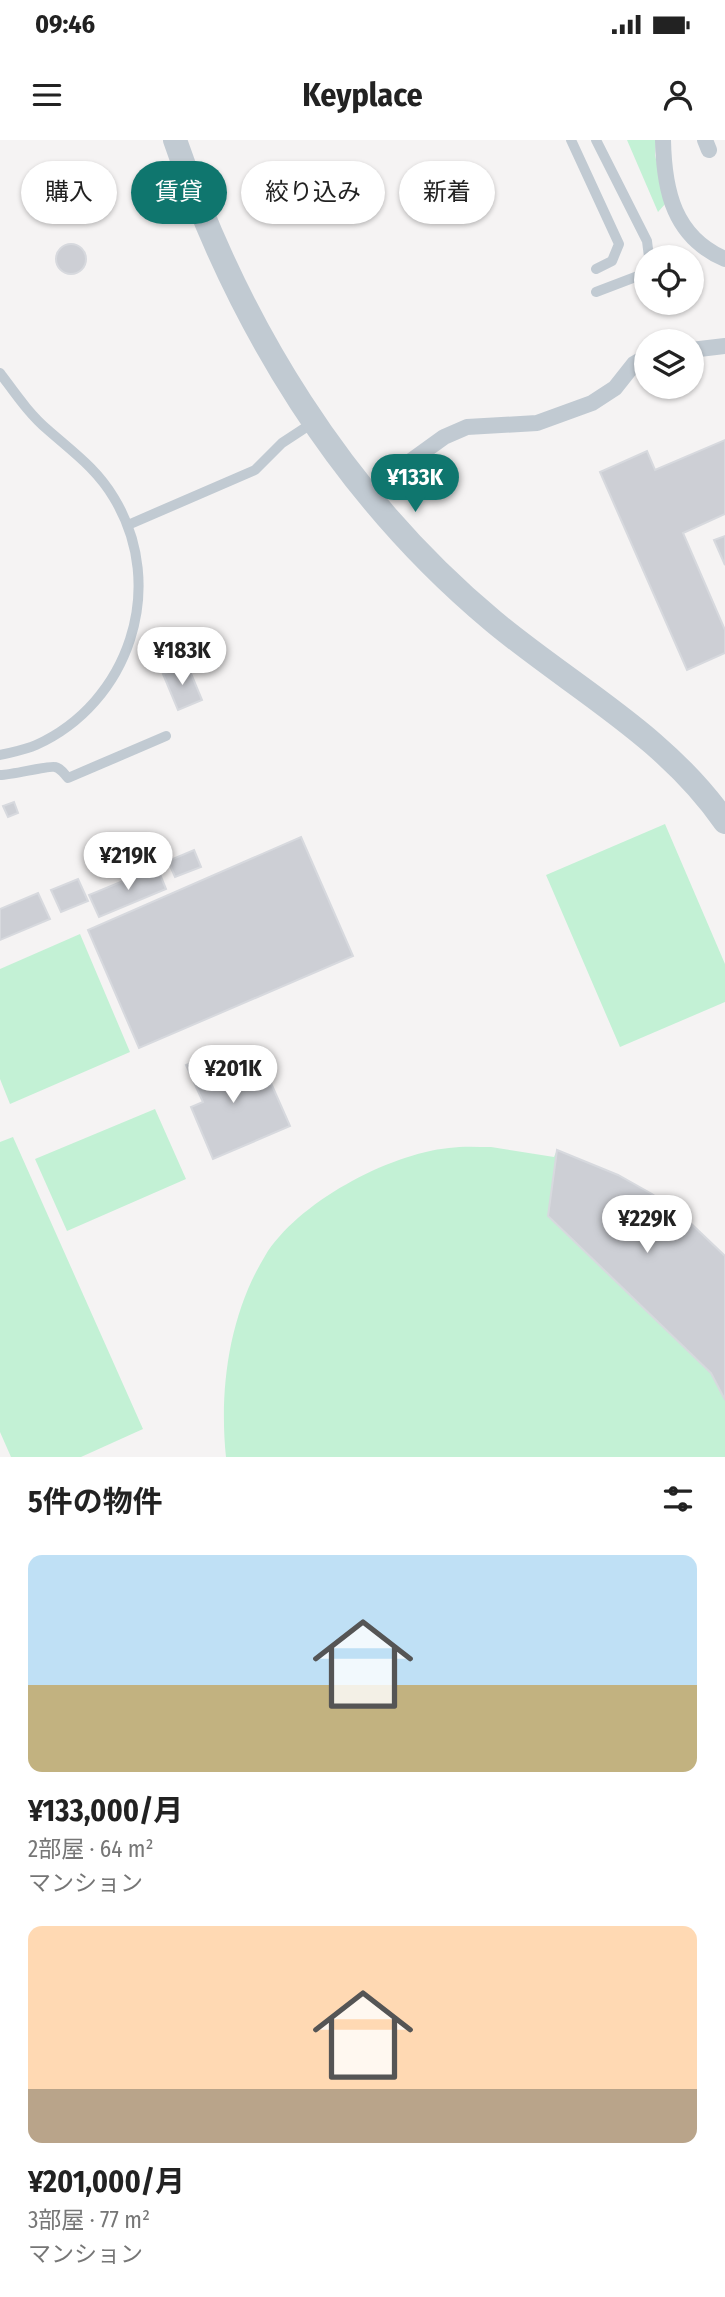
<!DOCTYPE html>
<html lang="ja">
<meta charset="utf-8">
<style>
body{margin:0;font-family:"Fira Sans Condensed","Noto Sans JP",sans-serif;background:#f6f6f6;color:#222;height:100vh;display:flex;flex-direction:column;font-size:26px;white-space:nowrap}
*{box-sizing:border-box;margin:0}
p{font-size:23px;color:#767676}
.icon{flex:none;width:38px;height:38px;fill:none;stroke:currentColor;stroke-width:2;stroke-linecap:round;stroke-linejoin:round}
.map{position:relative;height:1317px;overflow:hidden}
.side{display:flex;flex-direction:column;background:#fff;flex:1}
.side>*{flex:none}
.hud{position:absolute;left:21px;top:21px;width:684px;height:63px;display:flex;gap:14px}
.tools{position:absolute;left:634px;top:105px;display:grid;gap:14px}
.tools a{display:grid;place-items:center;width:70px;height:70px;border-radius:50%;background:#fff;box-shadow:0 2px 5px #0004;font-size:35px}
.price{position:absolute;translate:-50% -60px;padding:0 16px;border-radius:24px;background:#fff;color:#222;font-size:23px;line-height:46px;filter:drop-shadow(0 2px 4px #0008)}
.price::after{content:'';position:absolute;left:50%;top:42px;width:21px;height:16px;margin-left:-10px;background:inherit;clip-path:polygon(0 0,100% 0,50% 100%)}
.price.selected{background:#0f766e;color:#fff}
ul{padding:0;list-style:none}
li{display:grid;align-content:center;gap:14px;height:371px;padding:0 28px}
li span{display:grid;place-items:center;height:217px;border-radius:14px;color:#555}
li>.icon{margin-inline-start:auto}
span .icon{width:126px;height:126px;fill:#fffc;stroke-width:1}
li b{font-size:30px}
h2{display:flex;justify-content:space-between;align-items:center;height:84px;padding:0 28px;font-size:30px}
.chip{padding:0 24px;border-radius:32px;background:#fff;box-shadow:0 2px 5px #0004;font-size:24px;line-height:63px}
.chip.selected{background:#0f766e;color:#fff}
.status{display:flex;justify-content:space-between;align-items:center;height:49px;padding:0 35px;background:#fff;direction:ltr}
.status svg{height:19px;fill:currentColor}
header{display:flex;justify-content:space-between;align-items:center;height:91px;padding:0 28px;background:#fff;font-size:32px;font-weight:700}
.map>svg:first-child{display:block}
</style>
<div class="status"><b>09:46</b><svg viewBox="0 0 49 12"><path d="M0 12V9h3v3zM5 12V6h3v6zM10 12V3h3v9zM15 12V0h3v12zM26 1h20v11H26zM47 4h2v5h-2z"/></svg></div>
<header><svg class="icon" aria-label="menu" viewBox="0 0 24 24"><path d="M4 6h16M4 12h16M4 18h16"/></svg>Keyplace<svg class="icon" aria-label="person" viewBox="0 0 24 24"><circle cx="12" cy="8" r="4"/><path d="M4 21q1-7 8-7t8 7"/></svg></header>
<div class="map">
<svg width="725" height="1317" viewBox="0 0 725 1317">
<rect width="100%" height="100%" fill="#f5f3f3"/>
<!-- green -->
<path fill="#c3f1d5" d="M 627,0 L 656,0 L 655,15 L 666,63 L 658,72 Z
M 665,684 L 725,824 L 725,862 L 620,907 L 546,735 Z
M 80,794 L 130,912 L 10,964 L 0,939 L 0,829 Z
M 155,969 L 186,1039 L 67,1091 L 35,1019 Z
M 13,997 L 143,1289 L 81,1317 L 11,1317 L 0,1292 L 0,1002 Z
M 491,1007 L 554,1017 L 557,1010 L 618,1035 L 652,1054 L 681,1074 L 725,1116 L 725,1317 L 226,1317 C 219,1250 229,1175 265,1116 C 297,1063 388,1014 449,1008 C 463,1006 477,1007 491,1007 Z"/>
<!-- building -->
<path fill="#cdcfd5" stroke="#d7d9de" stroke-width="2" d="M56 119a15 15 0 1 1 30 0a15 15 0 1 1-30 0Z
M 725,300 L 725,374 L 683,393 L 725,490 L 725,513 L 687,530 L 600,332 L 647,311 L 655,330 Z
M 725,396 L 725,425 L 714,400 Z
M 187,524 L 202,560 L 178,570 L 163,534 Z
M 14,662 L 18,673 L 8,677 L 3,666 Z
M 301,697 L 353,816 L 139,908 L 88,790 Z
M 194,710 L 201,727 L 175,737 L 168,721 Z
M 157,727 L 166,749 L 99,777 L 89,755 Z
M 78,739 L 88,761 L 61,772 L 51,750 Z
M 38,753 L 50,779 L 0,800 L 0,769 Z
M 219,911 L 224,921 L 237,915 L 243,928 L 237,930 L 244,944 L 267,934 L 290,986 L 213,1019 L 191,967 L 203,962 L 186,925 Z
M 557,1010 L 618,1035 L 652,1054 L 681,1074 L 725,1116 L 725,1260 L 711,1233 L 548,1076 Z"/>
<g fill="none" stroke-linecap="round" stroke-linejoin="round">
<!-- service -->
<path stroke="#c1cad2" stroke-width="10" d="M 571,0 L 619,104 L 612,121 L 596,129
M 596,0 L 647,101 L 649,117
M 596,152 L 638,136 L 646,128
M 0,233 C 15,253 29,274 48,290 C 73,312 97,329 114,358 C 168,447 129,563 36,605 C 25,610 12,612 0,615
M 128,385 L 255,330 L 282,303 L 314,282
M 0,635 C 13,635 49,625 55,627 C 61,628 64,634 68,638 L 166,596"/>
<!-- pedestrian -->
<path stroke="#c1cad2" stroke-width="16" d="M 663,0 C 664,51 674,97 725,119
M 705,0 L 709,10
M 691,210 L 725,206
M 390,336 L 444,297 L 467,287 L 537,283 L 592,263 L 615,248 L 634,224 L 646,217"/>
<!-- tertiary -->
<path stroke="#c1cad2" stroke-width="24" d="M 175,0 C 238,185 342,355 493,481 C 572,547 665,595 725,682"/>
</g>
</svg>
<div class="tools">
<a><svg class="icon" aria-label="locate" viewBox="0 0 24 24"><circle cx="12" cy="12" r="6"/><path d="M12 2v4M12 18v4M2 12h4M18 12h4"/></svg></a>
<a><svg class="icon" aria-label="layers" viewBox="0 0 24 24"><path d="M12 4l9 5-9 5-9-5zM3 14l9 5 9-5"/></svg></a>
</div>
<b class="price selected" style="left:415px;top:374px">¥133K</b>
<b class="price" style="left:182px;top:547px">¥183K</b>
<b class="price" style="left:128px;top:752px">¥219K</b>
<b class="price" style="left:233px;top:965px">¥201K</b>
<b class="price" style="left:647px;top:1115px">¥229K</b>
<div class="hud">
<a class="chip">購入</a>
<a class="chip selected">賃貸</a>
<a class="chip">絞り込み</a>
<a class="chip">新着</a>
</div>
</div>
<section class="side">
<h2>5件の物件<svg class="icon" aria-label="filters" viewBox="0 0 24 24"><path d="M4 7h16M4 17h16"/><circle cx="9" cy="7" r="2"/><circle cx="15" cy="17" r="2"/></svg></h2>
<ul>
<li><span style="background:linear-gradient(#bfe0f5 60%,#c2b280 0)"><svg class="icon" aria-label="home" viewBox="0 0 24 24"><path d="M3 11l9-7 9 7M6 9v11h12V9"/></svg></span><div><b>¥133,000/月</b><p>2部屋 · 64 m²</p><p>マンション</p></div></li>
<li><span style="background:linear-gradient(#ffd9b3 75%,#b9a48a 0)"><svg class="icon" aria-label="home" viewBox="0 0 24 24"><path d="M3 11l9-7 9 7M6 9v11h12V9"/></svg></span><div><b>¥201,000/月</b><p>3部屋 · 77 m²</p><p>マンション</p></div></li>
</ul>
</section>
